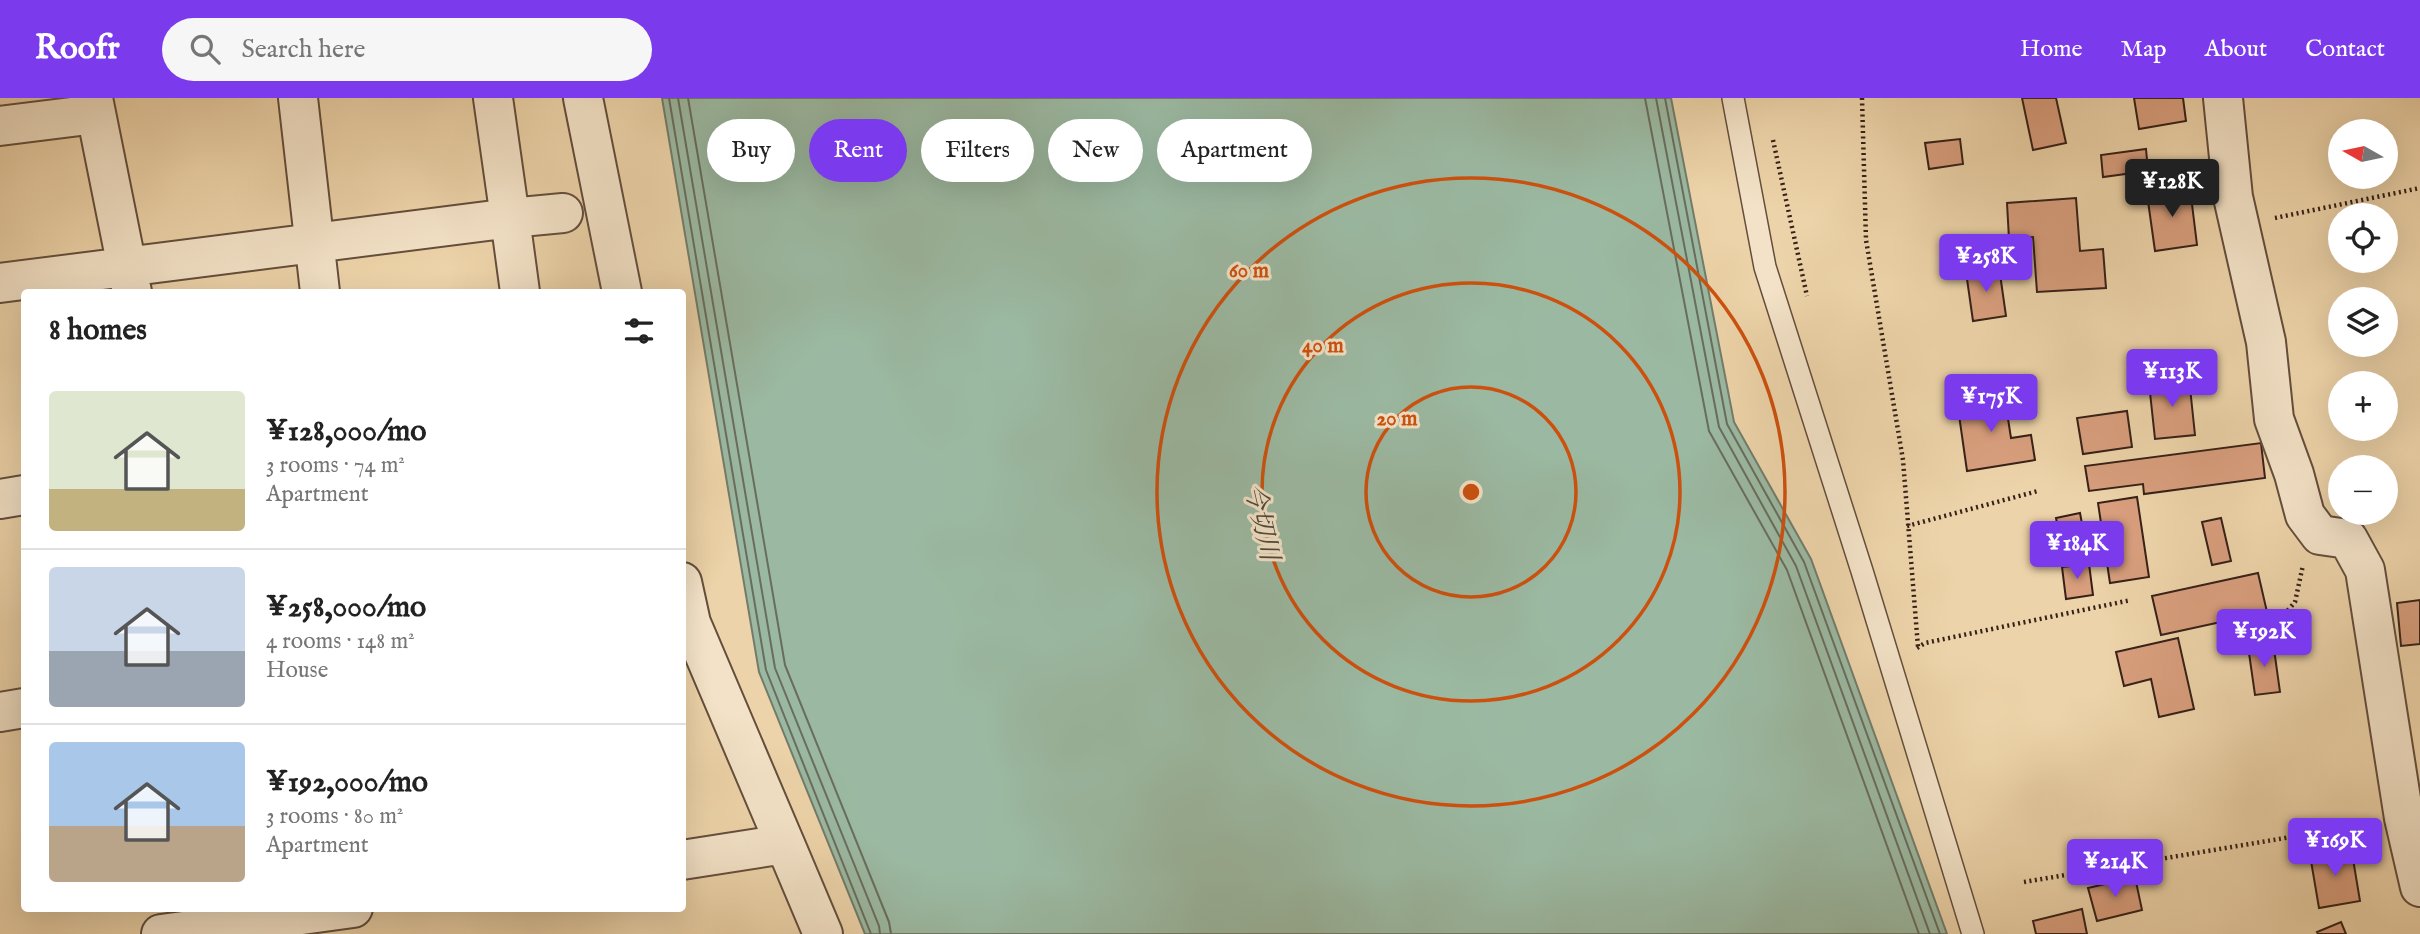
<!DOCTYPE html>
<meta charset="utf-8">
<style>
body{margin:0;font-family:"IM FELL English","Noto Serif JP",serif;background:#f6f6f6;color:#222;height:100vh;display:flex;flex-direction:column;font-size:26px;white-space:nowrap}
*{box-sizing:border-box;margin:0}
p{font-size:23px;color:#767676}
.icon{flex:none;width:38px;height:38px;fill:none;stroke:currentColor;stroke-width:2;stroke-linecap:round;stroke-linejoin:round}
.map{position:relative;flex:1;overflow:hidden}
.panel{position:absolute;left:21px;top:191px;width:665px;height:623px;display:flex;flex-direction:column;background:#fff;border-radius:7px;box-shadow:0 7px 28px #0002}
.panel>*{flex:none}
.top-card{position:absolute;left:707px;top:21px;width:665px;height:63px;display:flex;gap:14px}
.needle{width:46px;rotate:279deg}
.controls{position:absolute;left:2328px;top:21px;display:grid;gap:14px}
.controls a{display:grid;place-items:center;width:70px;height:70px;border-radius:50%;background:#fff;box-shadow:0 7px 28px #0002;font-size:35px}
.price{position:absolute;translate:-50% -60px;padding:0 16px;border-radius:7px;background:#7c3aed;color:#fff;font-size:23px;line-height:46px;filter:drop-shadow(0 2px 4px #0008)}
.price::after{content:'';position:absolute;left:50%;top:42px;width:21px;height:16px;margin-left:-10px;background:inherit;clip-path:polygon(0 0,100% 0,50% 100%)}
.price.selected{background:#222;color:#fff}
ul{padding:0;list-style:none}
li{display:flex;align-items:center;gap:21px;height:175px;padding:0 28px}
li+li{border-top:2px solid #e0e0e0}
li span{display:grid;place-items:center;flex:none;width:196px;height:140px;border-radius:7px;color:#555}
li>.icon{margin-inline-start:auto}
span .icon{width:84px;height:84px;fill:#fffc;stroke-width:1}
li b{font-size:30px}
h2{display:flex;justify-content:space-between;align-items:center;height:84px;padding:0 28px;font-size:30px}
.pill{padding:0 24px;border-radius:32px;background:#fff;box-shadow:0 7px 28px #0002;font-size:24px;line-height:63px}
.pill.selected{background:#7c3aed;color:#fff}
header{display:flex;align-items:center;gap:42px;box-sizing:border-box;height:98px;padding:0 35px;background:#7c3aed;color:#fff}
header strong{font-size:33px}
nav{display:flex;gap:38px;margin-inline-start:auto;font-size:24px}
.search{width:490px;height:63px;background:#f6f6f6;display:flex;align-items:center;gap:18px;box-sizing:border-box;padding:0 24px;border-radius:38px;color:#767676;font-size:26px}
.map>svg:first-child{display:block}
</style>
<header>
<strong>Roofr</strong>
<div class="search"><svg class="icon" aria-label="search" viewBox="0 0 24 24"><circle cx="10" cy="10" r="6"/><path d="M15 15l6 6"/></svg>Search here</div>
<nav><a>Home</a><a>Map</a><a>About</a><a>Contact</a></nav>
</header>
<div class="map">
<svg width="2420" height="836" viewBox="0 0 2420 836">
<rect width="100%" height="100%" fill="#edd3a9"/>
<filter id="stains"><feTurbulence type="fractalNoise" baseFrequency=".00286" numOctaves="4"/><feColorMatrix values="0 0 0 0 .2 0 0 0 0 .09 0 0 0 0 .02 0 0 0 .5 -.17"/></filter>
<radialGradient id="worn" r=".72"><stop offset=".6" stop-color="#630" stop-opacity="0"/><stop offset="1" stop-color="#630" stop-opacity=".3"/></radialGradient>
<!-- water -->
<path fill="#9bb9a2" stroke="#737c6b" stroke-width="2" d="M 662,0 L 1671,0 L 1734,324 L 1811,461 L 1947,836 L 865,836 L 759,574 Z"/>
<g fill="none" stroke-linecap="round" stroke-linejoin="round">
<!-- shore -->
<path stroke="#686d5e" stroke-width="2" d="M 669,0 L 766,572 L 871,836
M 678,0 L 775,570 L 879,828 L 880,836
M 688,0 L 785,567 L 889,824 L 891,836
M 1645,0 L 1709,333 L 1787,472 L 1919,836
M 1656,0 L 1719,329 L 1796,468 L 1930,836
M 1665,0 L 1727,326 L 1804,464 L 1940,836"/>
</g>
<!-- building -->
<path fill="#d89e7d" stroke="#362119" stroke-width="2" d="M 2022,0 L 2056,0 L 2066,45 L 2033,52 Z
M 2134,0 L 2183,0 L 2186,23 L 2139,31 Z
M 1960,41 L 1963,66 L 1929,71 L 1925,45 Z
M 2146,51 L 2148,73 L 2103,79 L 2101,57 Z
M 2190,90 L 2197,147 L 2155,153 L 2147,96 Z
M 2076,100 L 2080,153 L 2103,151 L 2106,190 L 2037,194 L 2033,139 L 2009,141 L 2007,105 Z
M 1999,169 L 2006,218 L 1973,223 L 1966,174 Z
M 2189,280 L 2195,337 L 2155,341 L 2149,285 Z
M 2004,295 L 2011,340 L 2031,337 L 2035,362 L 1967,373 L 1957,303 Z
M 2127,313 L 2132,349 L 2083,356 L 2077,320 Z
M 2261,345 L 2265,380 L 2144,396 L 2143,386 L 2089,393 L 2085,368 Z
M 2137,399 L 2149,479 L 2110,485 L 2098,405 Z
M 2080,415 L 2088,458 L 2064,462 L 2056,420 Z
M 2221,420 L 2231,463 L 2212,467 L 2202,424 Z
M 2089,466 L 2093,497 L 2066,501 L 2062,469 Z
M 2258,475 L 2267,514 L 2161,537 L 2152,498 Z
M 2420,502 L 2420,546 L 2401,548 L 2397,505 Z
M 2178,540 L 2194,611 L 2159,619 L 2151,581 L 2124,588 L 2116,554 Z
M 2273,544 L 2280,594 L 2255,597 L 2248,548 Z
M 2351,749 L 2360,803 L 2319,810 L 2310,757 Z
M 2135,779 L 2142,812 L 2097,823 L 2088,790 Z
M 2082,811 L 2087,836 L 2036,836 L 2033,823 Z
M 2341,824 L 2346,836 L 2318,836 L 2317,834 Z"/>
<g fill="none" stroke-linecap="round" stroke-linejoin="round">
<defs>
<path id="lane" d="M 1733,0 L 1765,169 L 1862,473 L 1973,836"/>
<path id="street" d="M 93,0 L 132,194
M 298,0 L 320,194
M 493,0 L 510,120 L 563,115
M 583,0 L 622,194
M 2223,0 L 2233,99 L 2266,244 L 2274,321 L 2294,376 L 2305,417 L 2320,437 L 2348,441 L 2365,472 L 2404,720 L 2420,789
M 0,28 L 96,16
M 0,185 L 510,120 L 520,194
M 0,401 L 24,397
M 682,484 L 691,525 L 785,746
M 0,614 L 24,610
M 682,762 L 785,746 L 823,836
M 161,836 L 353,810"/>
</defs>
<!-- lane casing -->
<use href="#lane" stroke="#644e3d" stroke-width="24"/>
<!-- street casing -->
<use href="#street" stroke="#644e3d" stroke-width="42"/>
<!-- path -->
<path stroke="#362119" stroke-width="4.5" stroke-dasharray="2 3.5" stroke-linecap="butt" d="M 1862,0 L 1866,142 L 1903,362 L 1918,549
M 1773,42 L 1807,198
M 2275,120 L 2420,90
M 1907,428 L 2038,393
M 2277,525 L 2295,504 L 2303,467
M 1917,550 L 1925,545 L 2131,502
M 2024,784 L 2368,726"/>
<!-- lane -->
<use href="#lane" stroke="#f3e2c7" stroke-width="21"/>
<!-- street -->
<use href="#street" stroke="#f3e2c7" stroke-width="38"/>
</g>
<!-- distance rings -->
<g fill="none" stroke="#cd510e" stroke-width="3.5">
<circle cx="1471" cy="394" r="105"/>
<circle cx="1471" cy="394" r="209"/>
<circle cx="1471" cy="394" r="314"/>
</g>
<g text-anchor="middle" dominant-baseline="central" stroke-width="6" stroke-linejoin="round" paint-order="stroke">
<!-- water labels -->
<g font-size="26" font-style="italic" fill="#4f473b" stroke="#f3e2c7">
<text transform="translate(1261 424) rotate(77)">今切川</text>
</g>
</g>
<circle cx="1471" cy="394" r="10" fill="#cd510e" stroke="#f3e2c7" stroke-width="3.5"/>
<g font-size="21" text-anchor="middle" font-weight="bold" fill="#cd510e" stroke="#f3e2c7" stroke-width="6" stroke-linejoin="round" paint-order="stroke">
<text x="1249" y="179">60 m</text>
<text x="1323" y="254">40 m</text>
<text x="1397" y="327">20 m</text>
</g>
<rect width="100%" height="100%" filter="url(#stains)"/>
<rect width="100%" height="100%" fill="url(#worn)"/>
</svg>
<div class="controls">
<a><svg class="needle" viewBox="-14 -14 28 28"><path d="M0-13l5 13h-10z" fill="#e53935"/><path d="M0 13l5-13h-10z" fill="#767676"/></svg></a>
<a><svg class="icon" aria-label="locate" viewBox="0 0 24 24"><circle cx="12" cy="12" r="6"/><path d="M12 2v4M12 18v4M2 12h4M18 12h4"/></svg></a>
<a><svg class="icon" aria-label="layers" viewBox="0 0 24 24"><path d="M12 4l9 5-9 5-9-5zM3 14l9 5 9-5"/></svg></a>
<a>+</a>
<a>−</a>
</div>
<b class="price selected" style="left:2172px;top:121px">¥128K</b>
<b class="price" style="left:1986px;top:196px">¥258K</b>
<b class="price" style="left:2172px;top:311px">¥113K</b>
<b class="price" style="left:1991px;top:336px">¥175K</b>
<b class="price" style="left:2077px;top:483px">¥184K</b>
<b class="price" style="left:2264px;top:571px">¥192K</b>
<b class="price" style="left:2335px;top:780px">¥169K</b>
<b class="price" style="left:2115px;top:801px">¥214K</b>
<div class="top-card">
<a class="pill">Buy</a>
<a class="pill selected">Rent</a>
<a class="pill">Filters</a>
<a class="pill">New</a>
<a class="pill">Apartment</a>
</div>
<section class="panel">
<h2>8 homes<svg class="icon" aria-label="filters" viewBox="0 0 24 24"><path d="M4 7h16M4 17h16"/><circle cx="9" cy="7" r="2"/><circle cx="15" cy="17" r="2"/></svg></h2>
<ul>
<li><span style="background:linear-gradient(#dfe7d0 70%,#c2b280 0)"><svg class="icon" aria-label="home" viewBox="0 0 24 24"><path d="M3 11l9-7 9 7M6 9v11h12V9"/></svg></span><div><b>¥128,000/mo</b><p>3 rooms · 74 m²</p><p>Apartment</p></div></li>
<li><span style="background:linear-gradient(#c9d6e8 60%,#9aa5b1 0)"><svg class="icon" aria-label="home" viewBox="0 0 24 24"><path d="M3 11l9-7 9 7M6 9v11h12V9"/></svg></span><div><b>¥258,000/mo</b><p>4 rooms · 148 m²</p><p>House</p></div></li>
<li><span style="background:linear-gradient(#a9c7e8 60%,#b9a48a 0)"><svg class="icon" aria-label="home" viewBox="0 0 24 24"><path d="M3 11l9-7 9 7M6 9v11h12V9"/></svg></span><div><b>¥192,000/mo</b><p>3 rooms · 80 m²</p><p>Apartment</p></div></li>
</ul>
</section>
</div>
